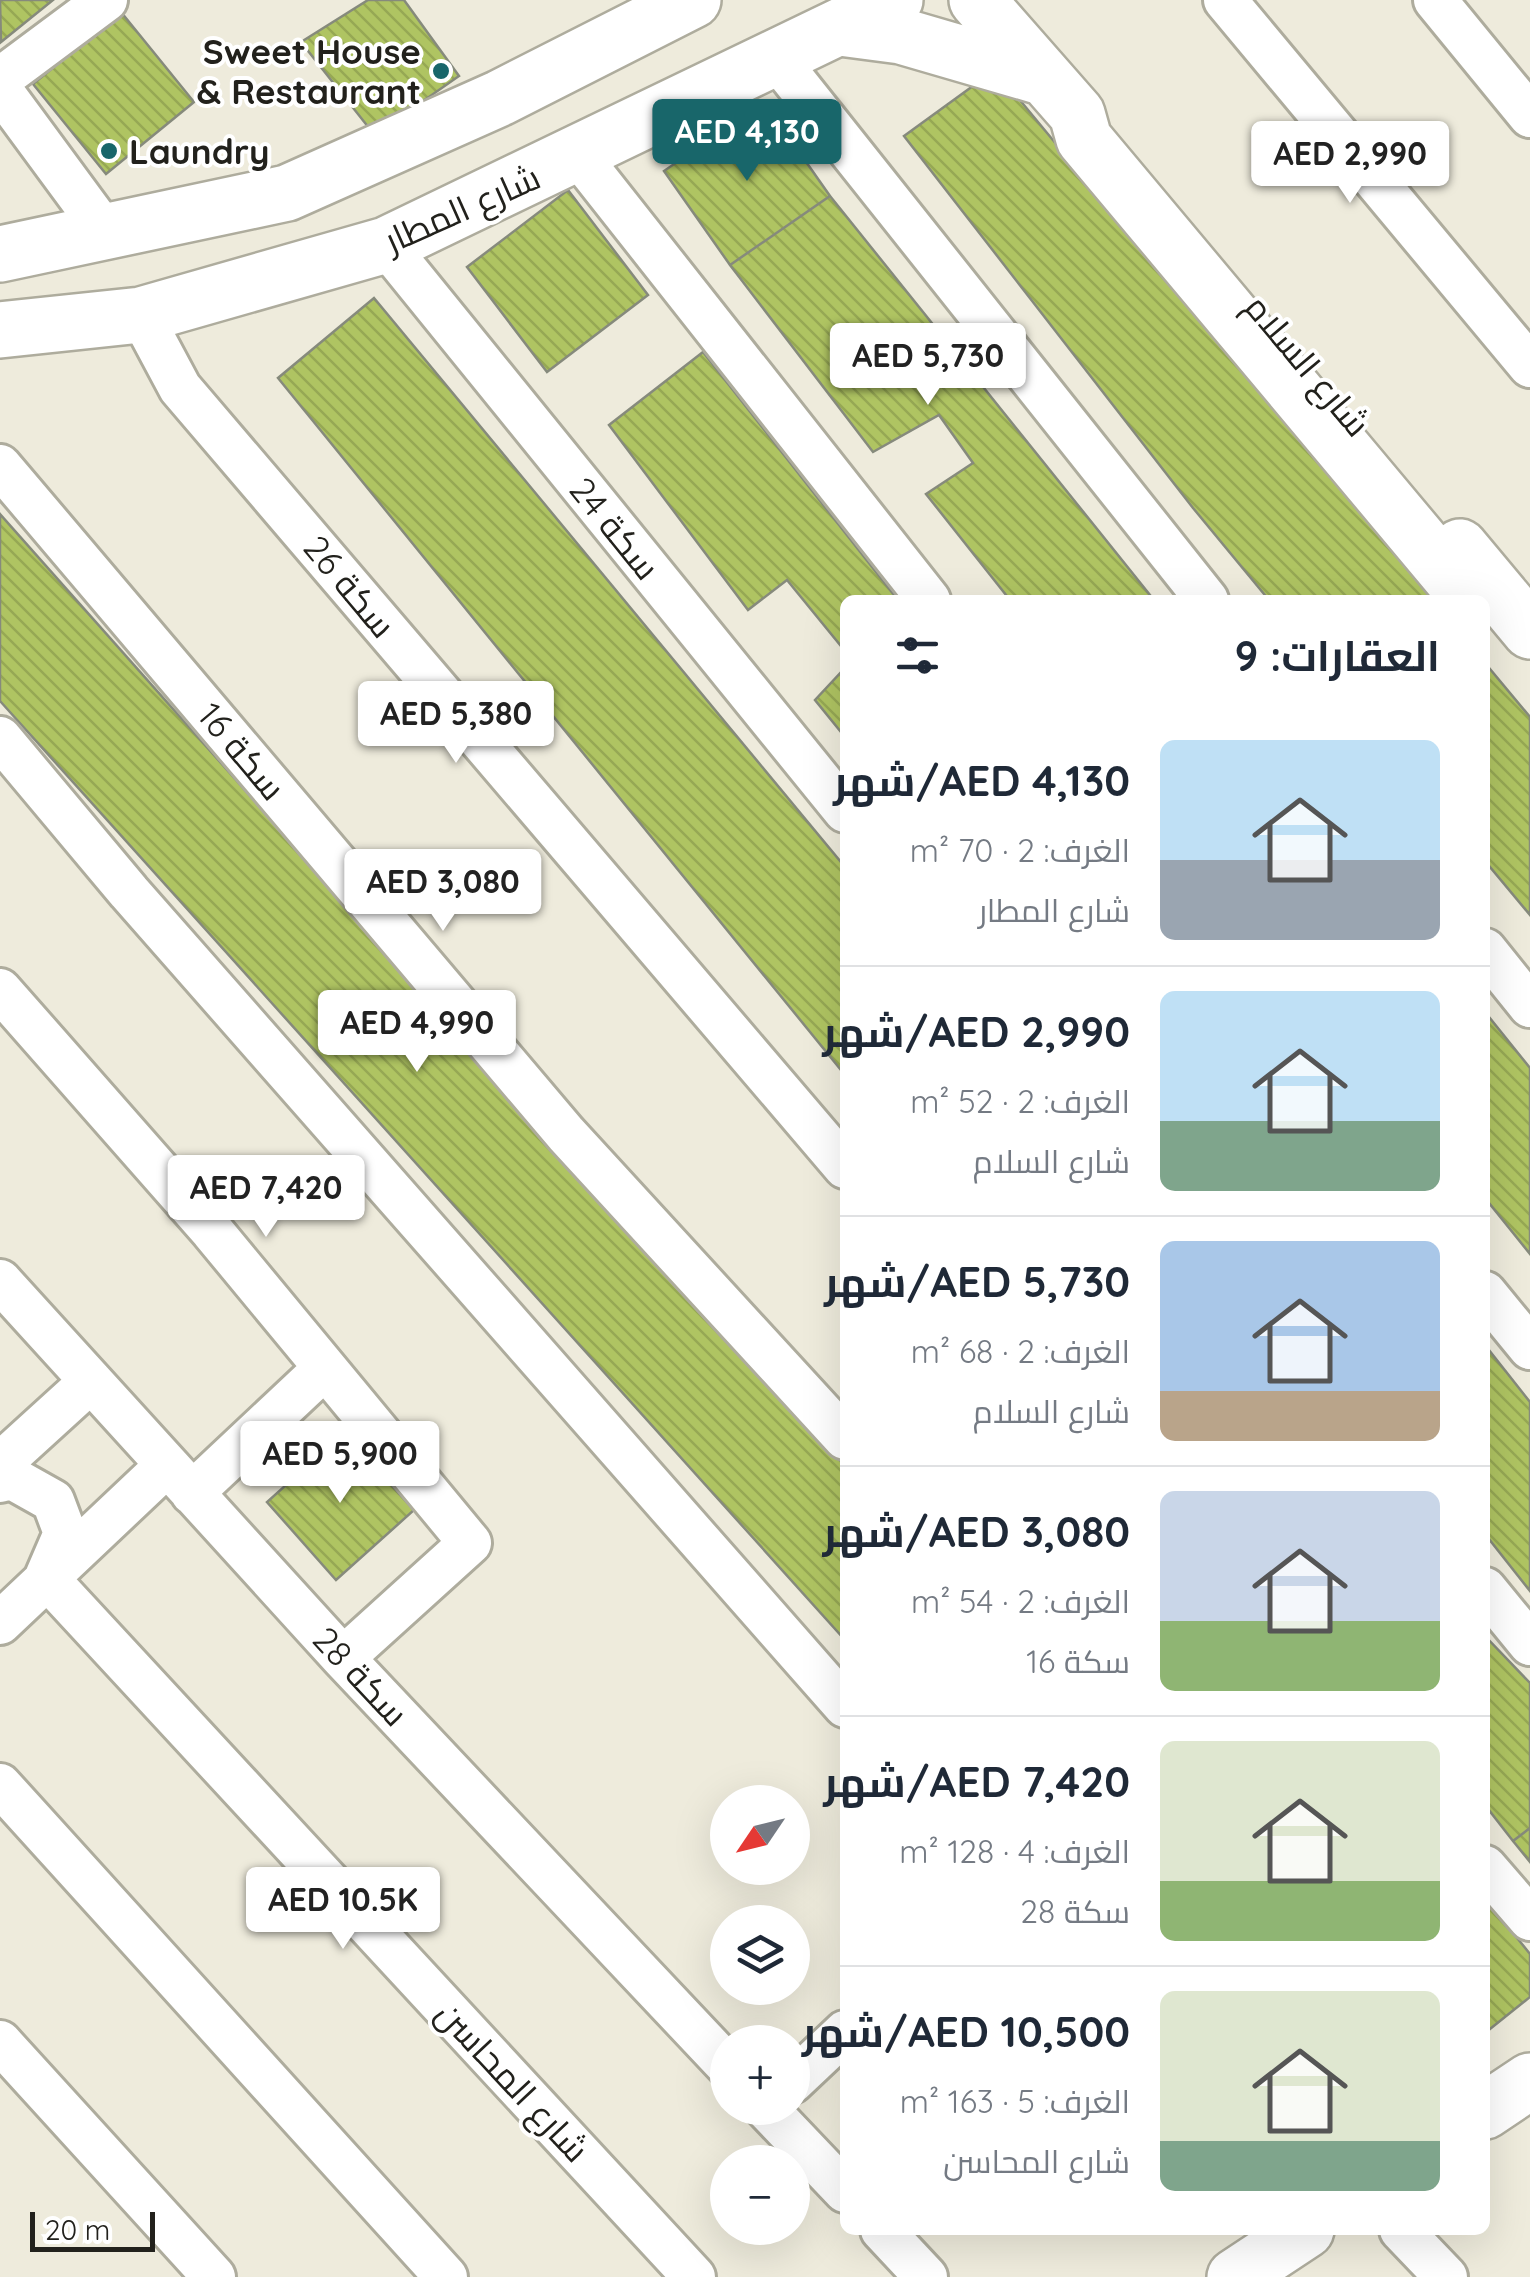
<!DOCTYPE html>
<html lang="ar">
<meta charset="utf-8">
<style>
body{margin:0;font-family:Quicksand,Cairo,sans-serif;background:#f6f6f7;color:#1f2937;direction:rtl;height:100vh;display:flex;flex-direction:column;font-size:38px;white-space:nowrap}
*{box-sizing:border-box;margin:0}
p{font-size:32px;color:#747a83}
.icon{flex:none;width:55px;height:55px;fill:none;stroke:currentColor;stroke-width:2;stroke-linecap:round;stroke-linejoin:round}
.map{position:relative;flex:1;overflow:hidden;direction:ltr}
.sheet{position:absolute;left:840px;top:595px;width:650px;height:1640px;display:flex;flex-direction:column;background:#fff;border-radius:15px;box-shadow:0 10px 40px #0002;direction:rtl}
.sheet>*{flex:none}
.needle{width:65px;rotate:235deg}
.fabs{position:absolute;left:710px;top:1785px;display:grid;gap:20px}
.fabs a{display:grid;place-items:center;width:100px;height:100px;border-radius:50%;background:#fff;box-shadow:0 10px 40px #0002;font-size:50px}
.scale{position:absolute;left:30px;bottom:25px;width:125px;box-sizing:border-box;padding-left:10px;border:5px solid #22211c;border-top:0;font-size:28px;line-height:35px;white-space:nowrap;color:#22211c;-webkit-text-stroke:8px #fff;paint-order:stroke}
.price{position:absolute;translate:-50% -85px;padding:0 22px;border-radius:10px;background:#fff;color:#222;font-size:32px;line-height:65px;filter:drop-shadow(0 2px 5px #0008)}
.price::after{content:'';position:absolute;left:50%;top:60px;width:30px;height:22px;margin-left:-15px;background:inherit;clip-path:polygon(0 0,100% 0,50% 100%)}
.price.on{background:#18666a;color:#fff}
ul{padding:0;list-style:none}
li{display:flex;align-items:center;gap:30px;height:250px;padding:0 50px}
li+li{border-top:2px solid #e0e1e3}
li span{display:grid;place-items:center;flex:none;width:280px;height:200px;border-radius:15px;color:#555}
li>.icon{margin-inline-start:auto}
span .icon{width:120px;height:120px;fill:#fffc;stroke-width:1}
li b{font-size:42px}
h2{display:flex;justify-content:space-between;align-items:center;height:120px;padding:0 50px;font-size:42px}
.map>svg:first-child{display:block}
</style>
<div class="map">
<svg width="1530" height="2277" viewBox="0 0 1530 2277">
<defs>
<pattern id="building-back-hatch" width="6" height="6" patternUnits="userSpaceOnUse" patternTransform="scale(2.5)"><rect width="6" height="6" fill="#afc462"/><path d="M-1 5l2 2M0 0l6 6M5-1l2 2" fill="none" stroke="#96a854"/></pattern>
</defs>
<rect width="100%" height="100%" fill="#eeebdc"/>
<!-- building -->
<path fill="url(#building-back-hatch)" stroke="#868a7c" stroke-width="2.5" d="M 0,0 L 53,0 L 1,42 Z
M 368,0 L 404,0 L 459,76 L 426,99 L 369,128 L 301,42 Z
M 121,12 L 194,102 L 106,174 L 33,84 Z
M 995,70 L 1433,600 L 1269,600 L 1193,508 L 904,136 Z
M 764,102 L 830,196 L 730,265 L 664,171 Z
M 568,190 L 648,295 L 547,372 L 467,267 Z
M 830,196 L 1154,600 L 1010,600 L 926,494 L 973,463 L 939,415 L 873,452 L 730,265 Z
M 374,298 L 845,867 L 845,1075 L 278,378 Z
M 703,352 L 898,600 L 845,600 L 845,651 L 787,580 L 748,610 L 609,425 Z
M 0,514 L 845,1466 L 845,1640 L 0,701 Z
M 1485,663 L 1530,717 L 1530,915 L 1485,861 Z
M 845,668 L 845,737 L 815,700 Z
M 1485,1012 L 1530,1068 L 1530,1254 L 1485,1198 Z
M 1485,1345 L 1530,1402 L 1530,1591 L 1485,1534 Z
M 344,1433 L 414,1510 L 336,1580 L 267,1502 Z
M 1485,1636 L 1530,1683 L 1530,1828 L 1513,1841 L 1485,1805 Z
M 1530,1828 L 1530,1862 L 1513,1841 Z
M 1485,1898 L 1530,1954 L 1530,1997 L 1485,2033 Z"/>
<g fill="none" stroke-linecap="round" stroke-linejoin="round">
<defs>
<path id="street" d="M 1225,0 L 1530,366
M 1435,0 L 1530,116
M 777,59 L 1207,600
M 0,79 L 106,0
M 0,89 L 106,233
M 578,155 L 929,600
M 386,245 L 845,811
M 141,315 L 180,388 L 845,1167
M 0,466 L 566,1134 L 845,1438
M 0,738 L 129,892 L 845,1706
M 1485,950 L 1530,1006
M 0,990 L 212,1231 L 470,1543 L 343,1658
M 0,1281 L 343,1658 L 728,2066
M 1485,1293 L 1530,1348
M 0,1464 L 90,1382
M 0,1481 L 12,1478 L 53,1501 L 65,1533 L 46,1577 L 694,2277
M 192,1493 L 325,1368
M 1485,1589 L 1530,1644
M 0,1623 L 166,1466
M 0,1785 L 446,2277
M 1485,1867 L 1530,1919
M 0,2042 L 214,2277
M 792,2082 L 845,2032
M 766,2108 L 845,2191
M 882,2230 L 926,2277
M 1401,2230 L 1446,2277"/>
<path id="secondary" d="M 977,0 L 1077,114 L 1084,139 L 1470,600
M 840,28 L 901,36 L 1042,77
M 0,254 L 287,193 L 500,98 L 693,0
M 0,330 L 141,315 L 386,245 L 895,0
M 1460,547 L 1530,631
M 1485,2111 L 1530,2081
M 1235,2277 L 1306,2230"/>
</defs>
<!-- street casing -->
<use href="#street" stroke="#aeac9d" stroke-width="48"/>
<!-- secondary casing -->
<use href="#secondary" stroke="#aeac9d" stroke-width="60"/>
<!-- street -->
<use href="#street" stroke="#fff" stroke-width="42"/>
<!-- secondary -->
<use href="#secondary" stroke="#fff" stroke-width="55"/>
</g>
<!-- markers -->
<g fill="#18666a" stroke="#fff" stroke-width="4">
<circle cx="441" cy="71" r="10"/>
<circle cx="109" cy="151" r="10"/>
</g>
<g text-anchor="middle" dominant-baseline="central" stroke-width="8" stroke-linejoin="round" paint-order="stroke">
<!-- poi labels -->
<g font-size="35" font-weight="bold" fill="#22211c" stroke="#fff" text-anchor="end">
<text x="421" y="51">Sweet House<tspan x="421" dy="40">&amp; Restaurant</tspan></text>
<text x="129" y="151" text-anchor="start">Laundry</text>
</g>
<!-- street labels -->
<g font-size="35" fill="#22211c" stroke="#fff">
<text transform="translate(462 208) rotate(-24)">شارع المطار</text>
<text transform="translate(1308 365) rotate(50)">شارع السلام</text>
<text transform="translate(615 528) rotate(51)">سكة 24</text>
<text transform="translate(350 586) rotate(50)">سكة 26</text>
<text transform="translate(242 751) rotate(50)">سكة 16</text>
<text transform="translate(361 1676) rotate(47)">سكة 28</text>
<text transform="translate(513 2081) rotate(47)">شارع المحاسن</text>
</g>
</g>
</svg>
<div class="fabs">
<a><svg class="needle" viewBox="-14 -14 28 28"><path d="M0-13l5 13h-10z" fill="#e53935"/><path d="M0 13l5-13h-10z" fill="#747a83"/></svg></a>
<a><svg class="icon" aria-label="layers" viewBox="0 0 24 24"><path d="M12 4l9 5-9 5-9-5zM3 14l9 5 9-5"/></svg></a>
<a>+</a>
<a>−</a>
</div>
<div class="scale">20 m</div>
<b class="price on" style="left:747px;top:184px">AED 4,130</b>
<b class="price" style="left:1350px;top:206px">AED 2,990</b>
<b class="price" style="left:928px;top:408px">AED 5,730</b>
<b class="price" style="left:456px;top:766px">AED 5,380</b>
<b class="price" style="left:443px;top:934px">AED 3,080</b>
<b class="price" style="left:417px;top:1075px">AED 4,990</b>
<b class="price" style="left:266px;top:1240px">AED 7,420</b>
<b class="price" style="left:340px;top:1506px">AED 5,900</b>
<b class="price" style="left:343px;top:1952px">AED 10.5K</b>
<section class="sheet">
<h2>العقارات: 9<svg class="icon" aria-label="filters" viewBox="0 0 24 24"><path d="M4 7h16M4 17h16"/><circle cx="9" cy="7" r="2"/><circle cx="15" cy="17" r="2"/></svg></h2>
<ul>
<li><span style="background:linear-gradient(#bfe0f5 60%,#9aa5b1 0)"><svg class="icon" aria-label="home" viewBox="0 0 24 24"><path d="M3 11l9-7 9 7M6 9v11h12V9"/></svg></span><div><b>AED 4,130/شهر</b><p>الغرف: 2 · 70 m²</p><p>شارع المطار</p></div></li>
<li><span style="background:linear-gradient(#bfe0f5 65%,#7fa58c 0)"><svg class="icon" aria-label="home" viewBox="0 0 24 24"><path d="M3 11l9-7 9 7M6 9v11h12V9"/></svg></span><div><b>AED 2,990/شهر</b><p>الغرف: 2 · 52 m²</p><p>شارع السلام</p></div></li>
<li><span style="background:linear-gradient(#a9c7e8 75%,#b9a48a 0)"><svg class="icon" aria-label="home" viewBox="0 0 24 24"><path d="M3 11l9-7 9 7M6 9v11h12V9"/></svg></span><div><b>AED 5,730/شهر</b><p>الغرف: 2 · 68 m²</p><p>شارع السلام</p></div></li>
<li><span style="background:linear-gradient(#c9d6e8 65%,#8fb573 0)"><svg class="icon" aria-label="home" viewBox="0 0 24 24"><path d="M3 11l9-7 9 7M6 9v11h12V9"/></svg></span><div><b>AED 3,080/شهر</b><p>الغرف: 2 · 54 m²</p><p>سكة 16</p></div></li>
<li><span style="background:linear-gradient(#dfe7d0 70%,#8fb573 0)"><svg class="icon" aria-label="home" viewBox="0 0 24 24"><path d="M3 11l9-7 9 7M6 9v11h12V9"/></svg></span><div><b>AED 7,420/شهر</b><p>الغرف: 4 · 128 m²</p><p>سكة 28</p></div></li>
<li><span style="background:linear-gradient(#dfe7d0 75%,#7fa58c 0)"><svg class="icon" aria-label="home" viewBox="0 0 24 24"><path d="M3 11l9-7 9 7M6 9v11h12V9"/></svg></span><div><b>AED 10,500/شهر</b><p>الغرف: 5 · 163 m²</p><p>شارع المحاسن</p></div></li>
</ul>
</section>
</div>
